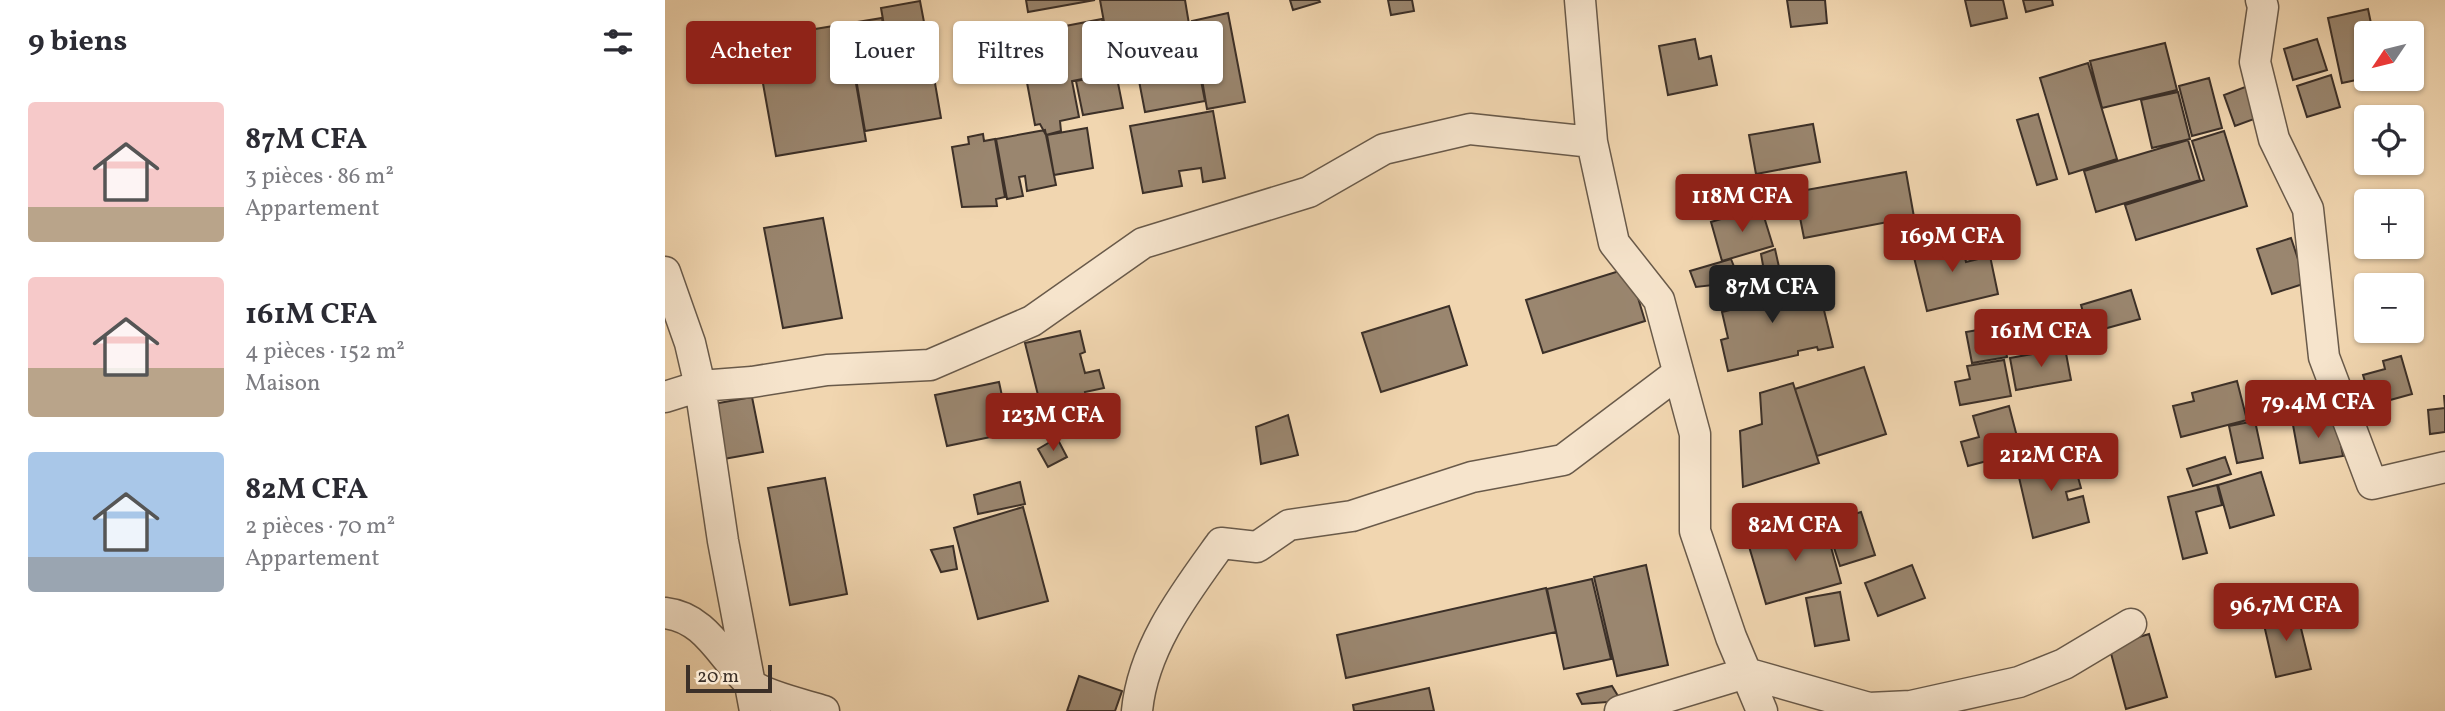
<!DOCTYPE html>
<html lang="fr">
<meta charset="utf-8">
<style>
body{margin:0;font-family:Vollkorn,serif;background:#f7f7f7;color:#2b2b33;height:100vh;display:flex;flex-direction:column;font-size:26px;white-space:nowrap}
*{box-sizing:border-box;margin:0}
p{font-size:23px;color:#7c7c81}
.icon{flex:none;width:38px;height:38px;fill:none;stroke:currentColor;stroke-width:2;stroke-linecap:round;stroke-linejoin:round}
.map{position:relative;flex:1;overflow:hidden}
.panel{display:flex;flex-direction:column;background:#fff;width:665px}
.panel>*{flex:none}
.top-card{position:absolute;left:21px;top:21px;width:665px;height:63px;display:flex;gap:14px}
.needle{width:46px;rotate:235deg}
.fabs{position:absolute;left:1689px;top:21px;display:grid;gap:14px}
.fabs a{display:grid;place-items:center;width:70px;height:70px;border-radius:7px;background:#fff;box-shadow:0 2px 5px #0004;font-size:35px}
.scale{position:absolute;left:21px;bottom:18px;width:86px;box-sizing:border-box;padding-left:7px;border:4px solid #3c3028;border-top:0;font-size:19px;line-height:24px;white-space:nowrap;color:#3c3028;-webkit-text-stroke:5px #f6e4cc;paint-order:stroke}
.price{position:absolute;translate:-50% -60px;padding:0 16px;border-radius:7px;background:#8f2418;color:#fff;font-size:23px;line-height:46px;filter:drop-shadow(0 2px 4px #0008)}
.price::after{content:'';position:absolute;left:50%;top:42px;width:21px;height:16px;margin-left:-10px;background:inherit;clip-path:polygon(0 0,100% 0,50% 100%)}
.price.current{background:#222;color:#fff}
ul{padding:0;list-style:none}
li{display:flex;align-items:center;gap:21px;height:175px;padding:0 28px}
li span{display:grid;place-items:center;flex:none;width:196px;height:140px;border-radius:7px;color:#555}
li>.icon{margin-inline-start:auto}
span .icon{width:84px;height:84px;fill:#fffc;stroke-width:1}
li b{font-size:30px}
h2{display:flex;justify-content:space-between;align-items:center;height:84px;padding:0 28px;font-size:30px}
.tag{padding:0 24px;border-radius:7px;background:#fff;box-shadow:0 2px 5px #0004;font-size:24px;line-height:63px}
.tag.current{background:#8f2418;color:#fff}
main{display:flex;flex:1;min-height:0}
.map>svg:first-child{display:block}
</style>
<main>
<section class="panel">
<h2>9 biens<svg class="icon" aria-label="filters" viewBox="0 0 24 24"><path d="M4 7h16M4 17h16"/><circle cx="9" cy="7" r="2"/><circle cx="15" cy="17" r="2"/></svg></h2>
<ul>
<li><span style="background:linear-gradient(#f6c9c9 75%,#b9a48a 0)"><svg class="icon" aria-label="home" viewBox="0 0 24 24"><path d="M3 11l9-7 9 7M6 9v11h12V9"/></svg></span><div><b>87M CFA</b><p>3 pièces · 86 m²</p><p>Appartement</p></div></li>
<li><span style="background:linear-gradient(#f6c9c9 65%,#b9a48a 0)"><svg class="icon" aria-label="home" viewBox="0 0 24 24"><path d="M3 11l9-7 9 7M6 9v11h12V9"/></svg></span><div><b>161M CFA</b><p>4 pièces · 152 m²</p><p>Maison</p></div></li>
<li><span style="background:linear-gradient(#a9c7e8 75%,#9aa5b1 0)"><svg class="icon" aria-label="home" viewBox="0 0 24 24"><path d="M3 11l9-7 9 7M6 9v11h12V9"/></svg></span><div><b>82M CFA</b><p>2 pièces · 70 m²</p><p>Appartement</p></div></li>
</ul>
</section>
<div class="map">
<svg width="1780" height="711" viewBox="0 0 1780 711">
<rect width="100%" height="100%" fill="#f1d6b0"/>
<filter id="stains"><feTurbulence type="fractalNoise" baseFrequency=".00286" numOctaves="4"/><feColorMatrix values="0 0 0 0 .2 0 0 0 0 .09 0 0 0 0 .02 0 0 0 .5 -.17"/></filter>
<radialGradient id="worn" r=".72"><stop offset=".6" stop-color="#630" stop-opacity="0"/><stop offset="1" stop-color="#630" stop-opacity=".3"/></radialGradient>
<!-- building -->
<path fill="#9a866f" stroke="#3c3028" stroke-width="2" d="M 361,0 L 430,0 L 363,12 Z
M 435,0 L 520,0 L 525,30 L 443,44 Z
M 625,0 L 654,0 L 655,2 L 628,10 Z
M 723,0 L 747,0 L 749,11 L 726,15 Z
M 1122,0 L 1160,0 L 1162,23 L 1126,27 Z
M 1300,0 L 1338,0 L 1342,18 L 1306,26 Z
M 1358,0 L 1387,0 L 1388,5 L 1361,12 Z
M 255,1 L 266,59 L 226,66 L 216,8 Z
M 1703,9 L 1708,33 L 1701,33 L 1701,78 L 1677,83 L 1663,18 Z
M 563,13 L 580,102 L 542,109 L 527,21 Z
M 217,18 L 225,66 L 189,72 L 201,141 L 111,156 L 90,39 Z
M 437,19 L 448,73 L 407,81 L 414,117 L 395,121 L 396,131 L 381,135 L 375,124 L 370,125 L 353,35 Z
M 526,29 L 540,101 L 480,112 L 470,60 L 448,64 L 444,45 Z
M 1030,39 L 1034,59 L 1046,56 L 1052,85 L 1003,95 L 994,46 Z
M 1652,39 L 1662,70 L 1628,80 L 1619,49 Z
M 1500,43 L 1512,90 L 1437,108 L 1425,61 Z
M 266,60 L 276,118 L 200,131 L 190,73 Z
M 1423,63 L 1452,159 L 1404,174 L 1375,78 Z
M 451,73 L 458,108 L 418,115 L 411,81 Z
M 1666,75 L 1675,107 L 1642,117 L 1632,86 Z
M 1544,78 L 1557,128 L 1527,136 L 1514,86 Z
M 1588,84 L 1600,115 L 1570,126 L 1559,95 Z
M 1513,92 L 1525,139 L 1487,148 L 1476,100 Z
M 548,111 L 560,178 L 538,182 L 536,168 L 514,171 L 517,186 L 478,193 L 465,126 Z
M 1373,114 L 1392,179 L 1372,185 L 1352,120 Z
M 1148,124 L 1155,162 L 1091,174 L 1084,135 Z
M 422,128 L 428,168 L 389,175 L 382,135 Z
M 380,130 L 391,185 L 362,191 L 360,176 L 354,177 L 358,196 L 342,199 L 331,139 Z
M 1559,131 L 1582,206 L 1471,240 L 1460,205 L 1539,180 L 1527,141 Z
M 318,134 L 319,141 L 330,139 L 340,197 L 331,199 L 332,206 L 297,207 L 287,147 L 304,144 L 303,137 Z
M 1523,140 L 1535,180 L 1431,212 L 1419,171 Z
M 1241,172 L 1249,217 L 1139,238 L 1130,192 Z
M 1096,207 L 1108,246 L 1057,261 L 1046,222 Z
M 158,218 L 177,318 L 118,328 L 99,228 Z
M 1294,234 L 1301,262 L 1325,256 L 1333,294 L 1262,311 L 1246,245 Z
M 1626,238 L 1641,283 L 1607,294 L 1592,249 Z
M 1110,249 L 1114,267 L 1099,271 L 1096,254 Z
M 1066,259 L 1075,282 L 1031,287 L 1025,271 Z
M 964,268 L 980,321 L 878,353 L 861,300 Z
M 1115,273 L 1121,302 L 1155,294 L 1168,347 L 1153,350 L 1152,347 L 1133,351 L 1133,355 L 1063,371 L 1056,340 L 1063,338 L 1057,312 L 1077,307 L 1071,283 Z
M 1466,290 L 1475,319 L 1424,333 L 1416,305 Z
M 784,306 L 802,365 L 716,392 L 697,333 Z
M 1336,326 L 1342,357 L 1307,363 L 1301,332 Z
M 415,331 L 420,352 L 415,354 L 420,373 L 434,370 L 439,388 L 420,392 L 427,420 L 382,431 L 360,343 Z
M 1400,348 L 1406,380 L 1351,390 L 1345,358 Z
M 1736,356 L 1747,394 L 1707,405 L 1698,375 L 1720,369 L 1718,361 Z
M 1339,360 L 1346,396 L 1295,405 L 1290,382 L 1305,379 L 1302,366 Z
M 1199,367 L 1221,434 L 1152,456 L 1130,389 Z
M 1572,381 L 1582,420 L 1516,437 L 1508,406 L 1529,401 L 1527,393 Z
M 334,382 L 345,433 L 282,446 L 270,395 Z
M 1128,383 L 1154,463 L 1078,487 L 1075,431 L 1097,424 L 1095,393 Z
M 1779,396 L 1780,396 L 1780,432 L 1765,434 L 1763,410 L 1780,408 Z
M 87,397 L 98,452 L 53,460 L 43,405 Z
M 1344,406 L 1356,452 L 1303,466 L 1296,442 L 1314,437 L 1308,416 Z
M 623,415 L 633,455 L 596,464 L 591,427 Z
M 1671,418 L 1678,456 L 1635,463 L 1628,425 Z
M 1590,421 L 1598,458 L 1572,463 L 1564,426 Z
M 392,438 L 402,457 L 383,467 L 373,449 Z
M 1405,447 L 1409,461 L 1395,464 L 1397,473 L 1411,470 L 1416,488 L 1401,492 L 1403,500 L 1418,496 L 1424,522 L 1368,538 L 1350,460 Z
M 1560,457 L 1566,474 L 1528,486 L 1522,469 Z
M 1596,472 L 1609,515 L 1565,528 L 1553,485 Z
M 160,478 L 182,594 L 125,605 L 103,488 Z
M 355,482 L 360,504 L 313,514 L 309,495 Z
M 1552,485 L 1557,505 L 1531,512 L 1542,553 L 1518,559 L 1503,497 Z
M 358,507 L 383,601 L 313,619 L 289,528 Z
M 1196,512 L 1210,555 L 1175,566 L 1161,523 Z
M 1159,522 L 1176,583 L 1101,604 L 1083,543 Z
M 288,546 L 292,569 L 276,572 L 266,550 Z
M 981,565 L 1003,665 L 952,676 L 929,577 Z
M 1247,565 L 1260,598 L 1213,616 L 1200,583 Z
M 927,579 L 946,659 L 899,669 L 882,589 Z
M 881,588 L 891,632 L 681,678 L 672,635 Z
M 1175,592 L 1184,640 L 1150,646 L 1141,598 Z
M 1631,608 L 1646,669 L 1611,677 L 1597,616 Z
M 1484,634 L 1502,697 L 1461,709 L 1444,646 Z
M 414,676 L 457,691 L 450,711 L 402,711 Z
M 947,686 L 956,701 L 917,704 L 912,694 Z
M 764,688 L 769,711 L 689,711 L 688,705 Z"/>
<g fill="none" stroke-linecap="round" stroke-linejoin="round">
<defs>
<path id="street" d="M 915,0 L 927,142 L 949,243 L 994,300 L 1030,434 L 1030,531 L 1066,637 L 1097,711
M 1596,0 L 1598,7 L 1590,62 L 1609,139 L 1643,209 L 1659,357 L 1707,484 L 1780,467
M 0,272 L 25,343 L 35,386 L 58,541 L 90,711
M 0,397 L 35,386 L 87,382 L 162,370 L 265,365 L 367,321 L 478,243 L 644,192 L 719,149 L 805,129 L 927,142
M 0,613 C 43,618 57,660 87,685 C 100,696 140,705 159,711
M 472,711 C 478,647 520,593 556,543 L 592,547 L 624,525 L 687,516 L 807,477 L 898,460 L 1012,374
M 955,711 L 1081,673 L 1204,708 L 1246,706 L 1354,682 L 1399,664 L 1466,624"/>
</defs>
<!-- street casing -->
<use href="#street" stroke="#695a4a" stroke-width="33"/>
<!-- street -->
<use href="#street" stroke="#f6e4cc" stroke-width="30"/>
</g>
<rect width="100%" height="100%" filter="url(#stains)"/>
<rect width="100%" height="100%" fill="url(#worn)"/>
</svg>
<div class="fabs">
<a><svg class="needle" viewBox="-14 -14 28 28"><path d="M0-13l5 13h-10z" fill="#e53935"/><path d="M0 13l5-13h-10z" fill="#7c7c81"/></svg></a>
<a><svg class="icon" aria-label="locate" viewBox="0 0 24 24"><circle cx="12" cy="12" r="6"/><path d="M12 2v4M12 18v4M2 12h4M18 12h4"/></svg></a>
<a>+</a>
<a>−</a>
</div>
<div class="scale">20 m</div>
<b class="price" style="left:1077px;top:234px">118M CFA</b>
<b class="price" style="left:1287px;top:274px">169M CFA</b>
<b class="price current" style="left:1107px;top:325px">87M CFA</b>
<b class="price" style="left:1376px;top:369px">161M CFA</b>
<b class="price" style="left:1653px;top:440px">79.4M CFA</b>
<b class="price" style="left:388px;top:453px">123M CFA</b>
<b class="price" style="left:1386px;top:493px">212M CFA</b>
<b class="price" style="left:1130px;top:563px">82M CFA</b>
<b class="price" style="left:1621px;top:643px">96.7M CFA</b>
<div class="top-card">
<a class="tag current">Acheter</a>
<a class="tag">Louer</a>
<a class="tag">Filtres</a>
<a class="tag">Nouveau</a>
</div>
</div>
</main>
